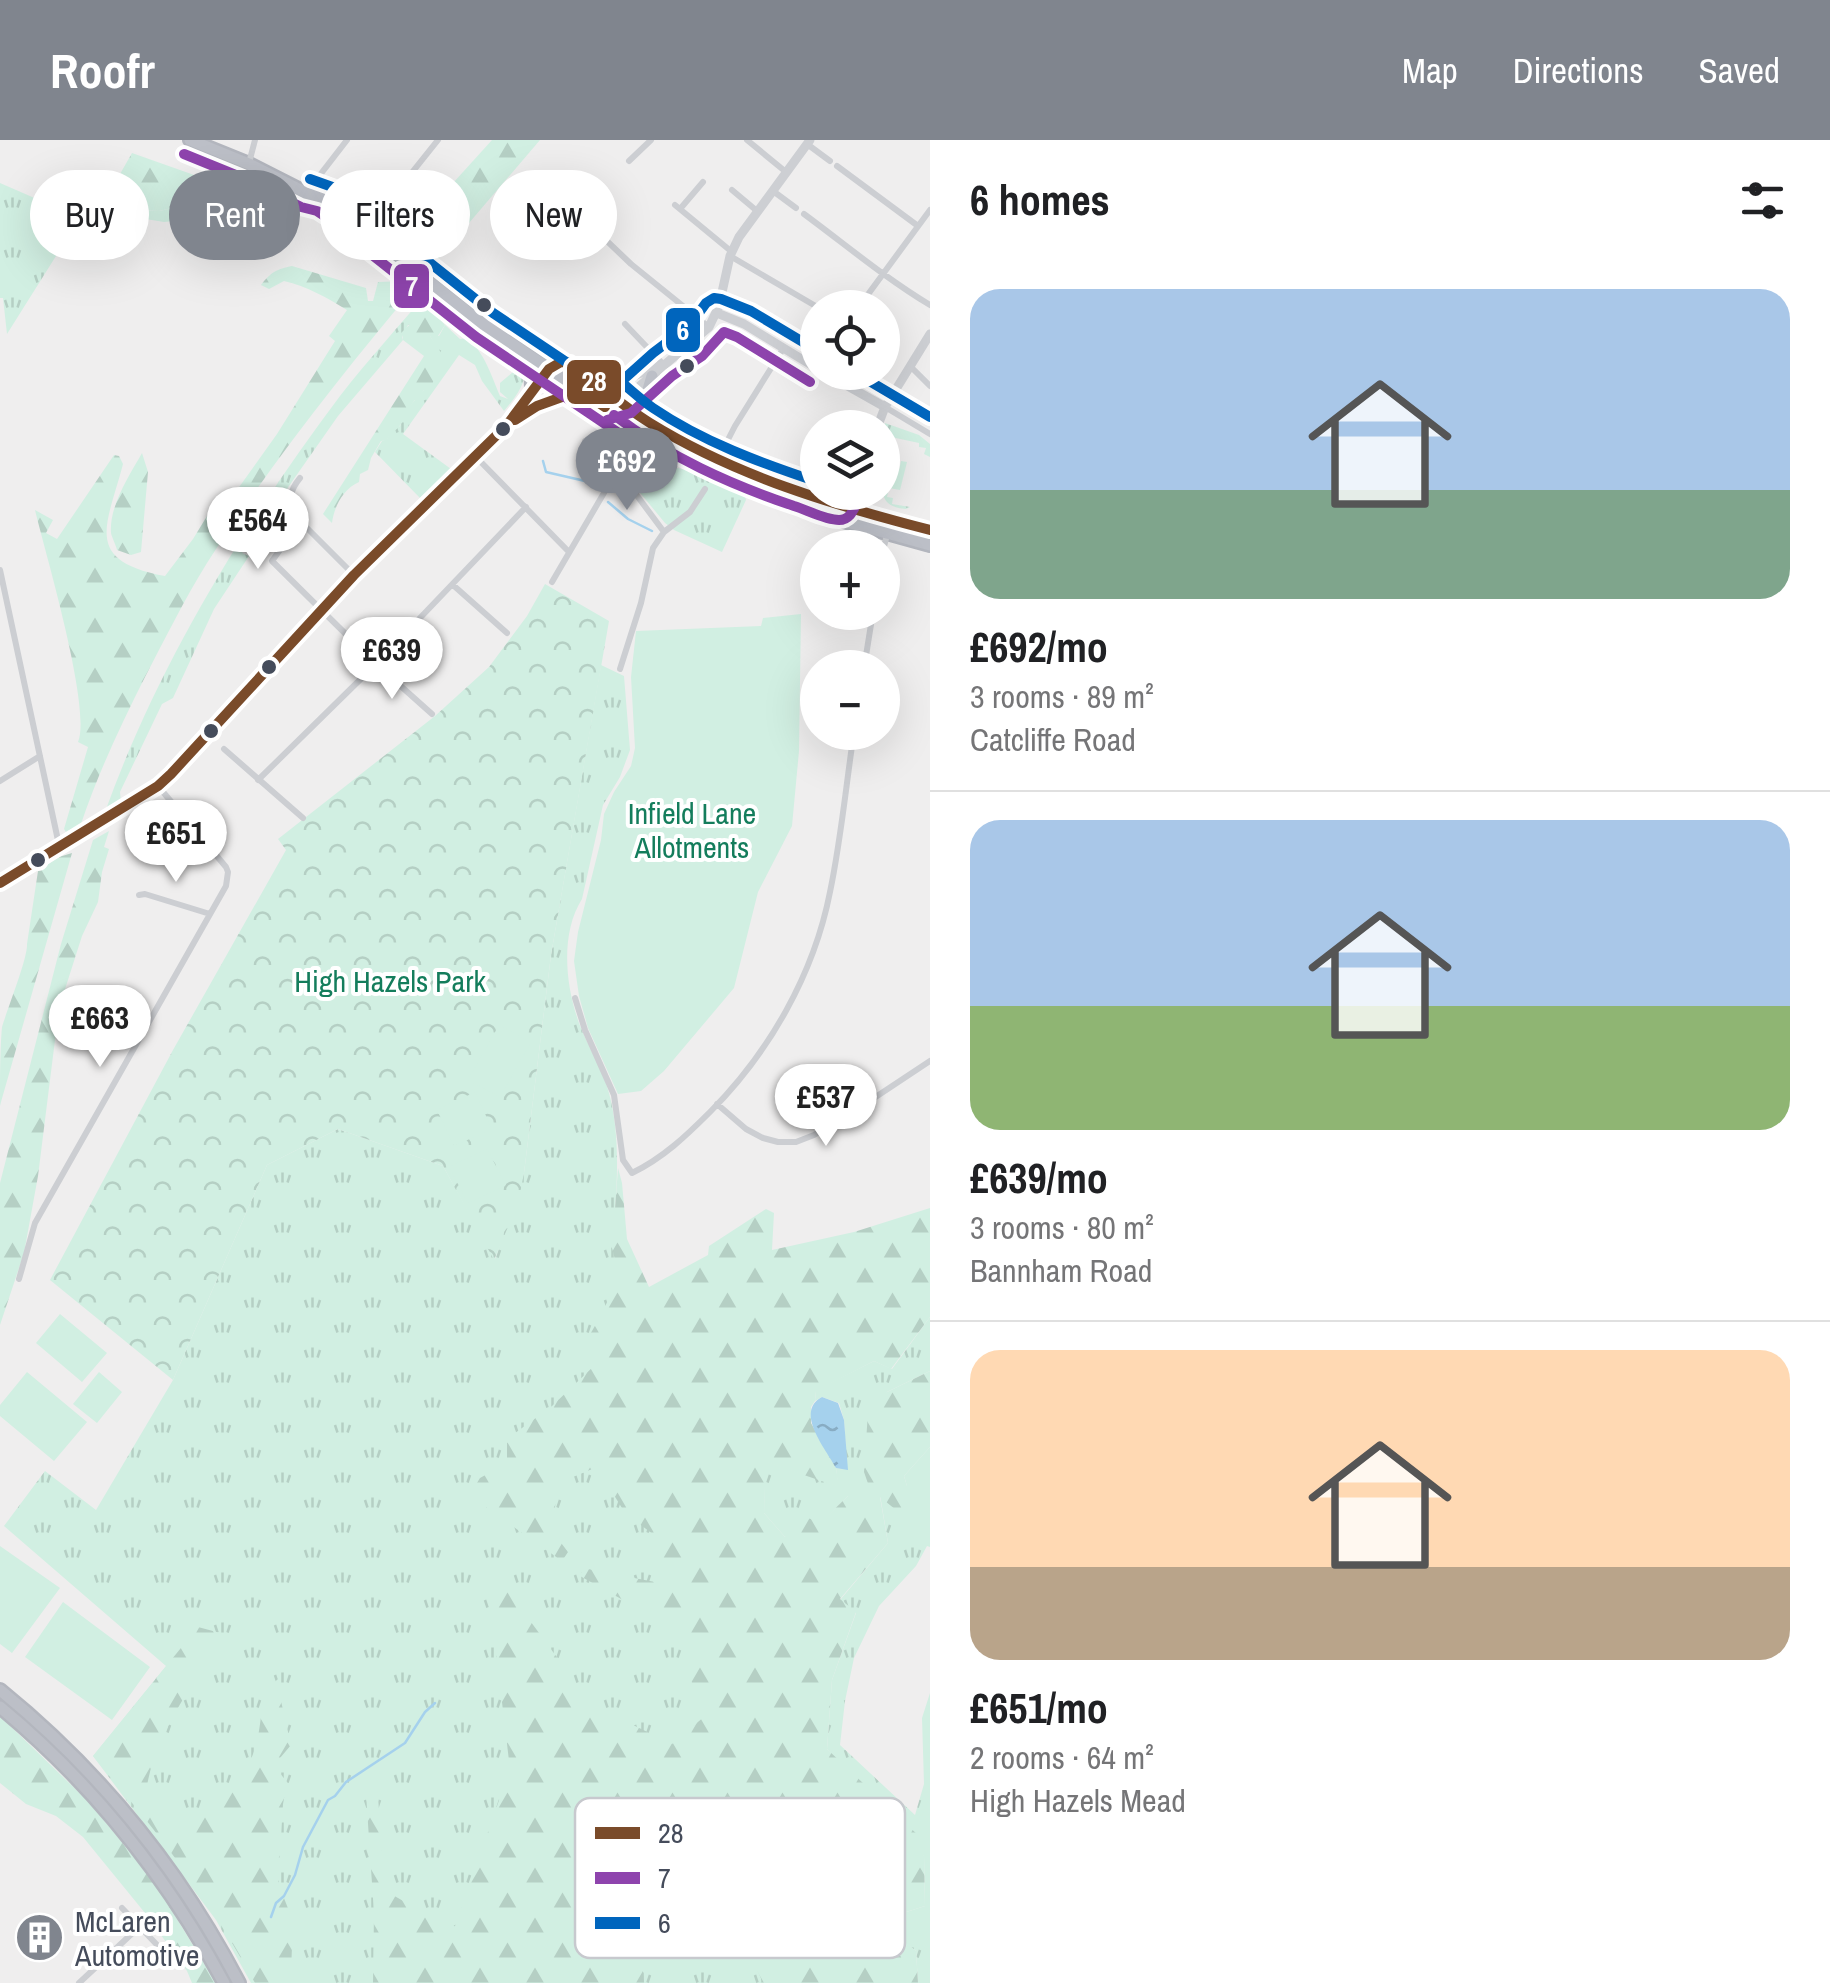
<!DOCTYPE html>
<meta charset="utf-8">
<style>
body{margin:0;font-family:"Archivo Narrow",sans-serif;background:#f2f2f2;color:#202124;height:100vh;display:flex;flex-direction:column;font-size:38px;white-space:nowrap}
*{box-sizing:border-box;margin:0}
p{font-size:32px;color:#757577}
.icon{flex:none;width:55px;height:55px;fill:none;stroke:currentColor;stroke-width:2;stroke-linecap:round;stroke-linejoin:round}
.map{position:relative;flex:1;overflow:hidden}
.side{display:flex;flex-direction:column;background:#fff;width:900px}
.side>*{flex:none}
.banner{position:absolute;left:30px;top:30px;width:750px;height:90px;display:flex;gap:20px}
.fabs{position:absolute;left:800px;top:150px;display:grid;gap:20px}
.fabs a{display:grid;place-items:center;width:100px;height:100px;border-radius:50%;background:#fff;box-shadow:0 10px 40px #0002;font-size:50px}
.price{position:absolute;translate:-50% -85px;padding:0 22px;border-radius:35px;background:#fff;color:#222;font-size:32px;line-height:65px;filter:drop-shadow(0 2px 5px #0008)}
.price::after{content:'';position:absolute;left:50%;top:60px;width:30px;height:22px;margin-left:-15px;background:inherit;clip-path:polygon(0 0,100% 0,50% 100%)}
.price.selected{background:#80858e;color:#fff}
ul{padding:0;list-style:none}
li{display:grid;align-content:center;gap:20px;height:530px;padding:0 40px}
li+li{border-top:2px solid #e0e0e0}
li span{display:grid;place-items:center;height:310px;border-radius:30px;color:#555}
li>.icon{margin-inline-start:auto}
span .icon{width:180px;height:180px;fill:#fffc;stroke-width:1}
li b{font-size:42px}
h2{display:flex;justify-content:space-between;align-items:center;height:120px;padding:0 40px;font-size:42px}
.chip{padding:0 35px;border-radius:45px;background:#fff;box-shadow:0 10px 40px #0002;font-size:35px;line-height:90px}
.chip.selected{background:#80858e;color:#fff}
header{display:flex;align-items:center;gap:60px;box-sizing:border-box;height:140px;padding:0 50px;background:#80858e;color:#fff}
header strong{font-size:48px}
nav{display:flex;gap:55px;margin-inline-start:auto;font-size:35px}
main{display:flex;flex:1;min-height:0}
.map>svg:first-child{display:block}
</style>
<header>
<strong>Roofr</strong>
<nav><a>Map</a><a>Directions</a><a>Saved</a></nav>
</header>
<main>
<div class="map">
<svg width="930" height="1843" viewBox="0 0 930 1843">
<defs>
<pattern id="grass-tufts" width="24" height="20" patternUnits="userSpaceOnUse" patternTransform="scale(2.5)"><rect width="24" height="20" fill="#d1efe2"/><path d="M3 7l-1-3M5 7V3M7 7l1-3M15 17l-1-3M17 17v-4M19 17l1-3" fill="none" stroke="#b5cfc4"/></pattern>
<pattern id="forest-firs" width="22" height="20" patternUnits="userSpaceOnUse" patternTransform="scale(2.5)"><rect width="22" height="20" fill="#d1efe2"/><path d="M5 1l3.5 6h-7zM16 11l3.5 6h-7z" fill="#b5cfc4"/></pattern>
<pattern id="park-crowns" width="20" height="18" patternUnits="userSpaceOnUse" patternTransform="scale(2.5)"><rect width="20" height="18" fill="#d1efe2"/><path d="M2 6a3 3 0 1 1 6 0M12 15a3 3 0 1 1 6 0" fill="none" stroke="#b5cfc4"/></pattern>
<pattern id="water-ripples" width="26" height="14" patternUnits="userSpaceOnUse" patternTransform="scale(2.5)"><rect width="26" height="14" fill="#a5d1ed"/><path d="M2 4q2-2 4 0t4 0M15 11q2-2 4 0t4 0" fill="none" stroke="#88acc3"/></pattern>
</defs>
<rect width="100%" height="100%" fill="#efeeee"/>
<!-- grass -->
<path fill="url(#grass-tufts)" d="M 0,43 L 46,63 L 75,69 L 107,61 L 106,71 L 109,73 L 100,79 L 78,81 L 7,194 L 3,158 L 0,158 Z
M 223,65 L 251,82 L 260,82 L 265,74 L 267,75 L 252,103 L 246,100 L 251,89 L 242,83 L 234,96 L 211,84 L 194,79 L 164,82 L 115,74 L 119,69 L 159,71 L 173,68 L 208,72 Z
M 429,151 L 434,155 L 430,159 L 432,163 L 413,184 L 408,185 L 402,197 L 403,200 L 338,276 L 242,413 L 249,416 L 214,469 L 173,558 L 162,564 L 120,652 L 121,662 L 105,672 C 158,524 246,381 340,256 C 368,220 399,186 429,151 Z
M 445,185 L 460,199 L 467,198 C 484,211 492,237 500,256 L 508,259 L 500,252 L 500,243 L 525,222 C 527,244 517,255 504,271 L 482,241 L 475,225 L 459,215 L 403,294 L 451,329 L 420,358 L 375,312 L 382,301 L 387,299 L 391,291 L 400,286 L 407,269 L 424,250 L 439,212 L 430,196 L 439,196 Z
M 885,283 L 919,295 L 930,304 L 930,317 L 924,314 L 926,308 L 919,307 L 919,303 L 891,297 L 889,305 L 893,306 L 887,327 L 899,330 L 901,321 L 907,322 L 900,350 L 889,348 L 887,357 L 893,358 L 892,364 L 910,367 L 906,369 C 895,368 884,365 883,352 L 887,349 L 882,347 L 882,293 Z
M 636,301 L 644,304 L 662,320 L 673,327 L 696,332 L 745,356 L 746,360 L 722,412 L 674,390 L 665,383 L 622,331 Z
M 601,525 L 624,536 L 630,610 L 620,637 L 603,665 L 582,759 C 559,795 566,851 581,888 C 590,910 603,930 609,953 C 619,990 618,1032 615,1070 L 719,1573 L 802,1843 L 251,1843 L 216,1780 L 93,1616 L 166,1526 L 4,1386 L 45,1331 L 96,1370 L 173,1240 L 267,1025 L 338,989 L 443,1026 L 495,1119 L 524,1033 L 551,815 Z
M 930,1177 L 930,1231 L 887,1252 L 873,1356 L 848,1356 L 821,1383 L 785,1397 L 764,1373 L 765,1321 L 838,1346 L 836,1328 L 847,1329 L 844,1280 L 839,1263 L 822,1257 L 815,1261 L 816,1250 L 874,1221 L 892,1229 Z
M 930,1307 L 930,1407 L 927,1406 L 916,1426 L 879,1466 L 854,1518 L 845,1561 L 840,1605 L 915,1675 L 924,1644 L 922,1578 L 930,1553 L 930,1843 L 918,1843 L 916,1811 L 900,1799 L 900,1774 L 925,1766 L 924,1716 L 827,1609 L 832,1540 L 856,1473 L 840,1460 L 888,1403 L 880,1355 L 907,1346 L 904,1336 Z"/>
<!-- forest -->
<path fill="url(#forest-firs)" d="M 492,0 L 540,0 L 428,131 L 416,121 L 420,116 L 417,113 L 443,74 L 434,64 Z
M 132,13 L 228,47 L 223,65 L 199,73 L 173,68 L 159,71 L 120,69 L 115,74 L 106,71 L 107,61 L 127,54 L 128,43 L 120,34 Z
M 292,126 L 366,148 L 368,161 L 373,161 L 378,142 L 404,141 L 418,143 C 343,233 270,324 207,423 C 184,460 165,499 145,537 C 121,585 98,633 81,684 L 66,692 L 64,689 L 88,607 L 78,602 C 92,569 45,412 35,370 L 53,380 L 46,393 L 57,399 L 114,315 L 119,316 L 123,324 C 107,386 82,420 165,436 L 193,399 L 218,358 L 227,364 L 277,294 L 335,201 L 329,196 L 347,170 C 327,158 307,146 284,141 L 269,149 L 261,145 C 271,132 277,129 292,126 Z
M 432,163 C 438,171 438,178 445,185 L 438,196 L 430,196 L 442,214 L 443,221 L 440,223 L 432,245 L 423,251 L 421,260 L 415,260 C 408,268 406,276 401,284 C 396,292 391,291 387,300 L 381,301 L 371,318 L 368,330 L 360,334 L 359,342 C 343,349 334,367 332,383 L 323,374 L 424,216 L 403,200 L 402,192 Z
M 142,313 L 148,332 L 141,412 L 131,415 L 117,410 C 117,408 111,395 111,393 C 109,366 129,336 142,313 Z
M 109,691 L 104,707 L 109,709 L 102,732 L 98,762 L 82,796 L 59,868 L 38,1036 L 24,1113 L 0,1185 L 0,1043 L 61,804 L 93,700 Z
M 72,713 L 1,962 L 0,966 C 0,943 0,908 2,887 C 7,870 28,817 27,804 L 38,731 L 59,717 Z
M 618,1028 L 622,1043 L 627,1099 L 649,1147 L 708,1115 L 709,1106 L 766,1069 L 774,1073 L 772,1110 L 854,1092 L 930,1068 L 930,1177 L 891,1229 L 874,1221 L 816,1251 L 815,1261 L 811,1267 L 811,1283 L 836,1328 L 839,1347 L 766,1322 L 764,1373 L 785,1397 L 801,1376 L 821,1382 L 848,1356 L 872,1355 L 864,1332 L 868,1272 L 887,1252 L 930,1231 L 930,1307 L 904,1336 L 907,1346 L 922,1352 L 926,1364 L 906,1378 L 880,1357 L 888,1403 L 840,1459 L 856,1472 L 832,1540 L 827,1609 L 920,1697 L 924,1716 L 925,1766 L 900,1774 L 900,1798 L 916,1811 L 918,1843 L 763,1843 L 739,1788 L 686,1780 L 691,1718 L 656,1669 L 628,1679 L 644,1843 L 373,1843 L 374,1773 L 366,1654 L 378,1655 L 384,1750 L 419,1770 L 443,1790 L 455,1786 L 510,1629 L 490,1462 L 491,1430 L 523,1449 L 528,1478 L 592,1565 L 672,1604 L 705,1576 L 686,1528 L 689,1516 L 675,1489 L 580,1436 L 583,1428 L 660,1443 L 664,1421 L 654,1395 L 625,1373 L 609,1347 L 609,1322 L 573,1337 L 556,1359 L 552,1391 L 568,1412 L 562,1421 L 474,1359 L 472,1351 L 480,1338 L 507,1323 L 507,1299 L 552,1266 L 595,1225 L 587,1200 C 610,1159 631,1127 599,1084 L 605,1074 L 615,1069 Z
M 198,1487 L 224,1494 C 194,1544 155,1593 146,1651 L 167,1676 C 188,1678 193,1673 211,1663 C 236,1650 250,1629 257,1601 C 263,1578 259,1551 281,1537 L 281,1561 L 291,1605 L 280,1618 L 279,1632 L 287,1642 L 283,1664 L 278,1743 L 293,1781 L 291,1832 L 296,1843 L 255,1843 C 226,1790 194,1742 157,1694 C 137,1667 114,1643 93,1616 Z
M 0,1576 L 92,1665 L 157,1746 L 216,1843 L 192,1843 L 187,1831 L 145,1773 L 83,1697 L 56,1676 L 26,1664 L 0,1643 Z"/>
<!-- park -->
<path fill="url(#park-crowns)" d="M 545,444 L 609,481 L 551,815 L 524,1033 L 518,1063 L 494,1120 L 443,1026 L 338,989 L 267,1025 L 173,1240 L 50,1140 L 173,910 L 286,710 L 278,699 L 435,576 L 489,527 L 527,476 Z"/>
<!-- garden -->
<path fill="#d1efe2" d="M 801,474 L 799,611 L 792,686 L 758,752 L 734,848 L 664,931 L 641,951 L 618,954 L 588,888 L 579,856 L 574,821 L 578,792 L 601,700 L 604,674 L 614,652 L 631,626 L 635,608 L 631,537 L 636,491 L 761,486 L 763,478 Z
M 499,885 L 531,902 L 500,957 L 468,940 Z
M 475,952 L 492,989 L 454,1006 L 437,970 Z
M 487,1009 L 506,1045 L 468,1063 L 449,1027 Z
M 60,1174 L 107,1213 L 82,1242 L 36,1203 Z
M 27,1232 L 87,1282 L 54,1321 L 0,1276 L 0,1265 Z
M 99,1232 L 122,1252 L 97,1283 L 73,1264 Z
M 0,1406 L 60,1448 L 12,1513 L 0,1504 Z
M 63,1462 L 150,1527 L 112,1580 L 25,1517 Z"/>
<!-- water -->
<path fill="url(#water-ripples)" d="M 822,1257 L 838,1263 L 844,1280 L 848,1330 L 836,1328 C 826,1309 794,1272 822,1257 Z"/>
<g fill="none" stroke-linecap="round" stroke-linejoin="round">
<!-- stream -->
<path stroke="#a5d1ed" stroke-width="2.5" d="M 543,321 L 546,332 L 585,341 L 592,346
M 608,362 L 628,379 L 652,391
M 271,1777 L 276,1763 L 284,1756 L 295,1735 L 303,1707 L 328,1660 L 335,1656 L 346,1642 L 405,1603 L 425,1572 L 435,1563"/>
<defs>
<path id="highway" d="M 190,0 L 249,24 L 306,53 L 323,57 L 357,80 L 366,91 L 484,185 L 637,288 L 706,329 L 777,360 L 818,374 L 930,405
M 309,56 C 324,71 343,86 364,91
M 473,171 C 515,189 556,213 593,239 C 615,255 635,275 659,289 C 742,338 837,367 930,390
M 531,217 L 532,249
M 645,280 L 644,263 L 652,236
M 853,352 L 854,360 L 863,374
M 0,1550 C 101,1632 179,1728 239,1843
M 0,1567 C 93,1644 167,1737 224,1843"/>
</defs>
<!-- highway casing -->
<use href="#highway" stroke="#b3b6be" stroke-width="16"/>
<!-- street -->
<path stroke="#ccced2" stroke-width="6" d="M 747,0 L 786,32
M 807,4 L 830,21
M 629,21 L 651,0
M 249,23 L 255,0
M 837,26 L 918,86
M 542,39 L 631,124 L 709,187
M 732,50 L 757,71
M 773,51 L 796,68
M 306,53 L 347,0
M 675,65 L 732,112
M 680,69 L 703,42
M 804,74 C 846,105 885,138 930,165
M 366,90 L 438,0
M 730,116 L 819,168
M 858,168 L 930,70
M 625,184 L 663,224
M 910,226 L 930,246
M 885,267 L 930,294
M 585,301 L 624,317
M 476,317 L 569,412
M 718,319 L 735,286 L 783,209
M 615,334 L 635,353 L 664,392
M 300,338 C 290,350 288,360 294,375 L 354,435
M 300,382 L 272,421 L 376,524 L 432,574
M 882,414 L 887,395
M 0,430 L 59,705
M 552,442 L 615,334 L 637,288
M 453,445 L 507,493
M 864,528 L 873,472
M 620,529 L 641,463 L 653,408 L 664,392 L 690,372 L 705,349
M 224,609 L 303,678
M 258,640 L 376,524 L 526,367
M 0,641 L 40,616
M 153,710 L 159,690 L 180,674
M 139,755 L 145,754 L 210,774
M 575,858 L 585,890 L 614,955 L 623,1020 L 632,1033 C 663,1018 686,996 710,972 C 769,913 814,834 830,752 C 841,700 846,645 854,592
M 717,964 L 746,989 L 763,998 L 778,1002 L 796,1002 L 814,995 L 856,970 L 930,921
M 19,1139 L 35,1083 L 226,746 L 228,732 L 226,727 L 158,646
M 122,1768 L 160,1808
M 79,1843 L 139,1787"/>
<!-- secondary -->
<path stroke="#cdcfd3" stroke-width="9" d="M 717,173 L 744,184 L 818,229
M 823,232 L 885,267
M 597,240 L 619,242 L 658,226
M 622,261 L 709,187 L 719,166 L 730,116 L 739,97 L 810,0
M 509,284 L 537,266 L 570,254 L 577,248
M 877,288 L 885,267 L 930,194
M 0,743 L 158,646 L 171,634 L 354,435 L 507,285 L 549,229"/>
<!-- highway -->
<use href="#highway" stroke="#bcbfc7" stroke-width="11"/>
<defs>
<path id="bus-1" d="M 515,280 L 537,266 L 573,253 L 577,248 L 605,267
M 0,743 L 158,646 L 171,634 L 354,435 L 507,285 L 549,229 L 561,222 L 570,223 C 597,243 622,266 650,283 C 736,336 833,365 930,390"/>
<path id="bus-2" d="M 184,14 L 243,38 L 301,67 L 317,71 L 347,91 L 357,103 L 476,197 L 629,300
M 614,275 C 669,317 729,344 794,366 C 807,370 825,380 839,380 C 851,380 854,368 859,359
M 607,280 L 631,273 L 672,236 L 702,216 L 724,192 L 737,197 L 810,242"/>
<path id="bus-3" d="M 310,39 L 338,49 L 355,60 L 376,80 L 493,173 L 608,250 L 614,248 L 653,213 L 690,185 L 706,163 L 714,158 L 721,159 L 751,171 L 818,211
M 854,232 L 930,277
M 616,238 C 629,248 640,259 653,268 C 703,302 761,323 818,342"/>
</defs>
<!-- bus-1 casing -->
<use href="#bus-1" stroke="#fff" stroke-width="18"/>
<!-- bus-2 casing -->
<use href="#bus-2" stroke="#fff" stroke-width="18"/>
<!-- bus-3 casing -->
<use href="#bus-3" stroke="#fff" stroke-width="18"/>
<!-- bus-1 -->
<use href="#bus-1" stroke="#7a4b2a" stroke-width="10"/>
<!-- bus-2 -->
<use href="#bus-2" stroke="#8e44ad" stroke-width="10"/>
<!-- bus-3 -->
<use href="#bus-3" stroke="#0065bd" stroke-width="10"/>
</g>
<!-- icons -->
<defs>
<symbol id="building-disc" viewBox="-11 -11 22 22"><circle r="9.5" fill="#80858e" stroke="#fff"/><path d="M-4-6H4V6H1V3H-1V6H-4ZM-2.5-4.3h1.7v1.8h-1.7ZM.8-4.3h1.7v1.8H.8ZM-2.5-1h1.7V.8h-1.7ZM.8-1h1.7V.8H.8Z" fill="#fff"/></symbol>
</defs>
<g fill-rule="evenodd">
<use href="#building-disc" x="12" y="1770" width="55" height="55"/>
</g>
<!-- markers -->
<g fill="#454c5b" stroke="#fff" stroke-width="4">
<circle cx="484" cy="165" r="9"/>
<circle cx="687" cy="226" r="9"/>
<circle cx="503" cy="289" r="9"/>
<circle cx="269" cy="527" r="9"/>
<circle cx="211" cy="591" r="9"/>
<circle cx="38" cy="720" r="9"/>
</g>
<g text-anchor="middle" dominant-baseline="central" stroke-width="8" stroke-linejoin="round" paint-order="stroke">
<!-- park labels -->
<g font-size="30" fill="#147d5c" stroke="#fff">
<text x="692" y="673">Infield Lane<tspan x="692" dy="34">Allotments</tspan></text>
<text x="390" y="841">High Hazels Park</text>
</g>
<!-- poi labels -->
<g font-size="30" fill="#454c5b" stroke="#fff" text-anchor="start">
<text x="75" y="1781">McLaren<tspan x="75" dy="34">Automotive</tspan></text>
</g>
</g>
<!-- legend -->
<rect x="575" y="1658" width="330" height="160" rx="15" fill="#fff" stroke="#c7c9ce" stroke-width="2.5"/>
<rect x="595" y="1687" width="45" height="12" fill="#7a4b2a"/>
<rect x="595" y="1732" width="45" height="12" fill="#8e44ad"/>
<rect x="595" y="1777" width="45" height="12" fill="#0065bd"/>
<g font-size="28" fill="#454c5b">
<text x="658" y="1703">28</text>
<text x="658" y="1748">7</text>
<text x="658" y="1793">6</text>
</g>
<g stroke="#fff" stroke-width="4">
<rect x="392" y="122" width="39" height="48" rx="10" fill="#8e44ad"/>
<rect x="664" y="166" width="38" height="48" rx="10" fill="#0065bd"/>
<rect x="565" y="218" width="58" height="48" rx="10" fill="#7a4b2a"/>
</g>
<g font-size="28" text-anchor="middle" font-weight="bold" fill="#fff">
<text x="412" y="156">7</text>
<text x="683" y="200">6</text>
<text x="594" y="251">28</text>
</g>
</svg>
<div class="fabs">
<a><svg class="icon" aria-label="locate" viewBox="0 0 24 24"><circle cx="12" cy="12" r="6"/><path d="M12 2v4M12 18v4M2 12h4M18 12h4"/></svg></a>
<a><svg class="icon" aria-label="layers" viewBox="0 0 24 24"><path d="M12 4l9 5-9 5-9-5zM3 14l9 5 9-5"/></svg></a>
<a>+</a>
<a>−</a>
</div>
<b class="price selected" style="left:627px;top:373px">£692</b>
<b class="price" style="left:258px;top:432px">£564</b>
<b class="price" style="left:392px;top:562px">£639</b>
<b class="price" style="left:176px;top:745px">£651</b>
<b class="price" style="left:100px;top:930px">£663</b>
<b class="price" style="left:826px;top:1009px">£537</b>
<div class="banner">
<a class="chip">Buy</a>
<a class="chip selected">Rent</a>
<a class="chip">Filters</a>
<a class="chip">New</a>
</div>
</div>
<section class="side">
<h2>6 homes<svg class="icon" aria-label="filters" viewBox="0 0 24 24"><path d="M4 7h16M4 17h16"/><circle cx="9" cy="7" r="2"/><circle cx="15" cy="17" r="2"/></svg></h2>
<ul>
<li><span style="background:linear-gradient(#a9c7e8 65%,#7fa58c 0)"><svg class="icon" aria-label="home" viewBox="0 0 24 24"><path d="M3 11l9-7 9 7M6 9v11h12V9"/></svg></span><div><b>£692/mo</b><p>3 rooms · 89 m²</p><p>Catcliffe Road</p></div></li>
<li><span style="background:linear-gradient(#a9c7e8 60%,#8fb573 0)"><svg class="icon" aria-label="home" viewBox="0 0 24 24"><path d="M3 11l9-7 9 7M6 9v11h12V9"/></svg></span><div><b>£639/mo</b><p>3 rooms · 80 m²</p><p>Bannham Road</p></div></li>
<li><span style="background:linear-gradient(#ffd9b3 70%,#b9a48a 0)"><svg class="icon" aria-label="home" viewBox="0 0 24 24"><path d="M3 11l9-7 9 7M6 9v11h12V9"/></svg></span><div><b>£651/mo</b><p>2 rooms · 64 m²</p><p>High Hazels Mead</p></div></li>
</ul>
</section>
</main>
